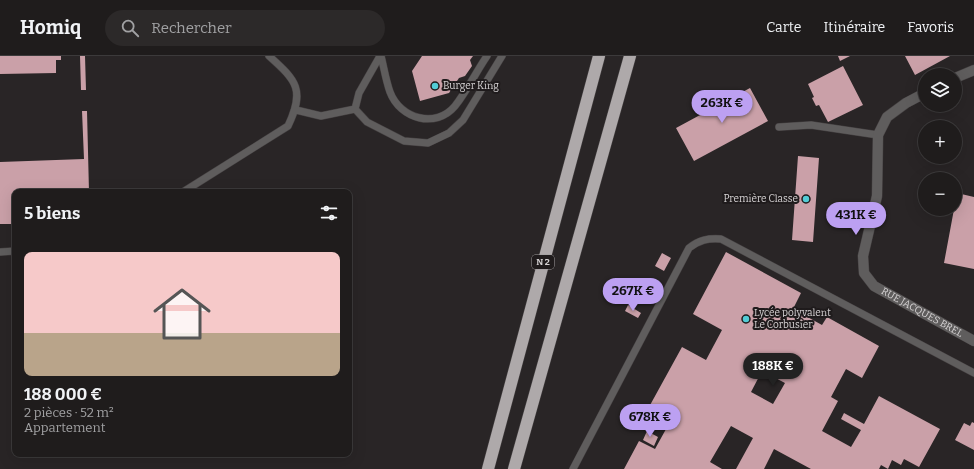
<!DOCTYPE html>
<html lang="fr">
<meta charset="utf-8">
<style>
body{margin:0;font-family:Bitter,serif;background:#2c2929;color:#f1f3f6;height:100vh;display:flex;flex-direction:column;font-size:15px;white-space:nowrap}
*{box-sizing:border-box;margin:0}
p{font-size:13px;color:#a1a1a3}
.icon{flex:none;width:22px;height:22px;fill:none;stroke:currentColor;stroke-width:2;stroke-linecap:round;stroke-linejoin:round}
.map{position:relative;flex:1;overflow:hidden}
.drawer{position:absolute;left:12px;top:133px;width:340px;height:268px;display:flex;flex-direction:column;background:#1f1c1c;border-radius:8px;box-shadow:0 4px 16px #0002,0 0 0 1px #3c3a3b}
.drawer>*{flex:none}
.fabs{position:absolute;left:918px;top:12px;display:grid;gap:8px}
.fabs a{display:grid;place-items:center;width:44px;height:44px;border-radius:50%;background:#1f1c1c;box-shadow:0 4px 16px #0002,0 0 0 1px #3c3a3b;font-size:20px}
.price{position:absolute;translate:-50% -34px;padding:0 9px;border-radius:14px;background:#bca0f2;color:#111;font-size:13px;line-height:26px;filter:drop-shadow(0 1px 2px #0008)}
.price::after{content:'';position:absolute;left:50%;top:24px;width:12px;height:9px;margin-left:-6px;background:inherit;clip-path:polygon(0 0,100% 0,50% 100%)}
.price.selected{background:#222;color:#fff}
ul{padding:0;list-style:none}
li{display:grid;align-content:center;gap:8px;height:212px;padding:0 12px}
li+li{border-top:1px solid #3c3a3b}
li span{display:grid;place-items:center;height:124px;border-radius:8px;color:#555}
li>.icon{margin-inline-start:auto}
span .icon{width:72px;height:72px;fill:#fffc;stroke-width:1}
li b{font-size:17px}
h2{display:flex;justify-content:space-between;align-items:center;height:48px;padding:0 12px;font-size:17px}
header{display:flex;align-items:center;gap:24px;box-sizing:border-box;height:56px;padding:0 20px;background:#1f1c1c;border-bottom:1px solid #3c3a3b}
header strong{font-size:19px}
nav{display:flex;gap:22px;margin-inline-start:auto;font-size:14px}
.search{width:280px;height:36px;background:#2c2929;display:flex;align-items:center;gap:10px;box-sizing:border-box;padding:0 14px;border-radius:22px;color:#a1a1a3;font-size:15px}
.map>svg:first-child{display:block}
</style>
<header>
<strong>Homiq</strong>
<div class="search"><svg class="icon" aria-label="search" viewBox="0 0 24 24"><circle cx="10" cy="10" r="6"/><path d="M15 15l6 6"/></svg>Rechercher</div>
<nav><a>Carte</a><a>Itinéraire</a><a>Favoris</a></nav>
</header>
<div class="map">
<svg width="974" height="413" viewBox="0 0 974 413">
<rect width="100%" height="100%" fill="#292526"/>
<!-- building -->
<path fill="#caa0a8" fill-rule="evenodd" d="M 0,0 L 61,0 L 61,4 L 56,4 L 56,17 L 0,18 Z
M 80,0 L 85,0 L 86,34 L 81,34 Z
M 422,0 L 473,0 L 470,4 L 472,10 L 465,20 L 459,22 L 449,37 L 420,45 L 412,15 Z
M 838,0 L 850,0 L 840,5 Z
M 905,0 L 950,0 L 915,19 Z
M 843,10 L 863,49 L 828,66 L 819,49 L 816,50 L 812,42 L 814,41 L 808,28 Z
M 750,32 L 768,65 L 694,105 L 676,72 Z
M 82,55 L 87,55 L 89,136 L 15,136 L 15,168 L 0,168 L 0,106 L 84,103 Z
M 798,100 L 819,102 L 813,186 L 792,184 Z
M 957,137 L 974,141 L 974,213 L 944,207 Z
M 726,196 L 801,237 L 793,253 L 822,269 L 827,261 L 879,290 L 862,322 L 846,313 L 831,341 L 838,345 L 822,375 L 851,391 L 861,374 L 841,363 L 844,357 L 864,368 L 879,340 L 940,373 L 919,411 L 904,403 L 901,409 L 892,404 L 888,413 L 881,409 L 879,413 L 811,413 L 774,393 L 764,413 L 736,413 L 753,382 L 731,370 L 710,406 L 722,413 L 624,413 L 639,385 L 655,393 L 671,364 L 649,351 L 682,291 L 706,304 L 722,274 L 693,258 ZM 762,315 L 785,327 L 773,348 L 751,336 Z
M 662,197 L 671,202 L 664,215 L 655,210 Z
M 628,249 L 641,257 L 638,262 L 625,255 Z
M 972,366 L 974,367 L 974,394 L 955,384 L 964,367 L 970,370 Z
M 647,375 L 658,381 L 654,390 L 643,384 Z"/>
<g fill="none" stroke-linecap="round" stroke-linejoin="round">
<defs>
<path id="lane" d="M 381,0 C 384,12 386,25 390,36 C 400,63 436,73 455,50 C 467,35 476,16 487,0
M 355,53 L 367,66 L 404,85 L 428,87 L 449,77 L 463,64 L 502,0
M 355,53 L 359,37 L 380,0
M 296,54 L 321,60 L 355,53
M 779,71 L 811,69 L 878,79
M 183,136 L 288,70 C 305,34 297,25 269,0
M 0,196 L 15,195
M 573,413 L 689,192 C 699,184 708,182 721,183 L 974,317"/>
<g id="street">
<path d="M 955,22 L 974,14"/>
<path id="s1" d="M 925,37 L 906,47 L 887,61 L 878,79 L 877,140 L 863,200 L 864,217 L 874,230 L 974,285"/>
</g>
<path id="highway" d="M 488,413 L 599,0
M 514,413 L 630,0"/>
</defs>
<!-- lane casing -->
<use href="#lane" stroke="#454142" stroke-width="8"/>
<!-- street casing -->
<use href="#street" stroke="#454142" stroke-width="11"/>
<!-- highway casing -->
<use href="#highway" stroke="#454142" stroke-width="13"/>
<!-- lane -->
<use href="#lane" stroke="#5f5d5d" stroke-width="7"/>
<!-- street -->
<use href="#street" stroke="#5f5d5d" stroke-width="10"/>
<!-- highway -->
<use href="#highway" stroke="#aea9aa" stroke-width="12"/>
</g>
<!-- markers -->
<g fill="#52ccd6" stroke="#1f1b1c" stroke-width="1.5">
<circle cx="435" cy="30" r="4"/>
<circle cx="806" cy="143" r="4"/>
<circle cx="746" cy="263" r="4"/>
</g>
<g text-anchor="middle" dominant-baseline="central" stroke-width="4" stroke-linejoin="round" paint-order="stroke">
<!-- shield labels -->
<rect fill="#1f1b1c" stroke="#9f9c9d" stroke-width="1" x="532" y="199" width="22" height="14" rx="3"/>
<g font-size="9" font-weight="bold" fill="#d6d3d4">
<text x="543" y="206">N 2</text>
</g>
<!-- poi labels -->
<g font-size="10" fill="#d6d3d4" stroke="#1f1b1c" text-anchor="start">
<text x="443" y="30">Burger King</text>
<text x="798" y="143" text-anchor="end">Première Classe</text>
<text x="754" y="257">Lycée polyvalent<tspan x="754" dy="12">Le Corbusier</tspan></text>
</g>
<!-- street labels -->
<g font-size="10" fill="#d6d3d4" stroke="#1f1b1c">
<text stroke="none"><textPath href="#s1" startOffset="276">RUE JACQUES BREL</textPath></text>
</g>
</g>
</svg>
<div class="fabs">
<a><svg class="icon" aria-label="layers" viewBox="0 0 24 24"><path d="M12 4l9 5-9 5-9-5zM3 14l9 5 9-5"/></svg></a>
<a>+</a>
<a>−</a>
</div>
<b class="price" style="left:722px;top:68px">263K €</b>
<b class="price" style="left:856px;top:180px">431K €</b>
<b class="price" style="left:633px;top:256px">267K €</b>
<b class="price selected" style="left:773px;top:331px">188K €</b>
<b class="price" style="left:650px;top:382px">678K €</b>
<section class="drawer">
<h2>5 biens<svg class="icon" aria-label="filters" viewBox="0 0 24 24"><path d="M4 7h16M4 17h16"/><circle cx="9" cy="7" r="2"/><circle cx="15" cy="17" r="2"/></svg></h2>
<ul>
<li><span style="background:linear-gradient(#f6c9c9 65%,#b9a48a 0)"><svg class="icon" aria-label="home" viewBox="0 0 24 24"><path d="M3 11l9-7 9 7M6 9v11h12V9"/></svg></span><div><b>188 000 €</b><p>2 pièces · 52 m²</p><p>Appartement</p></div></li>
</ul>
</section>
</div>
